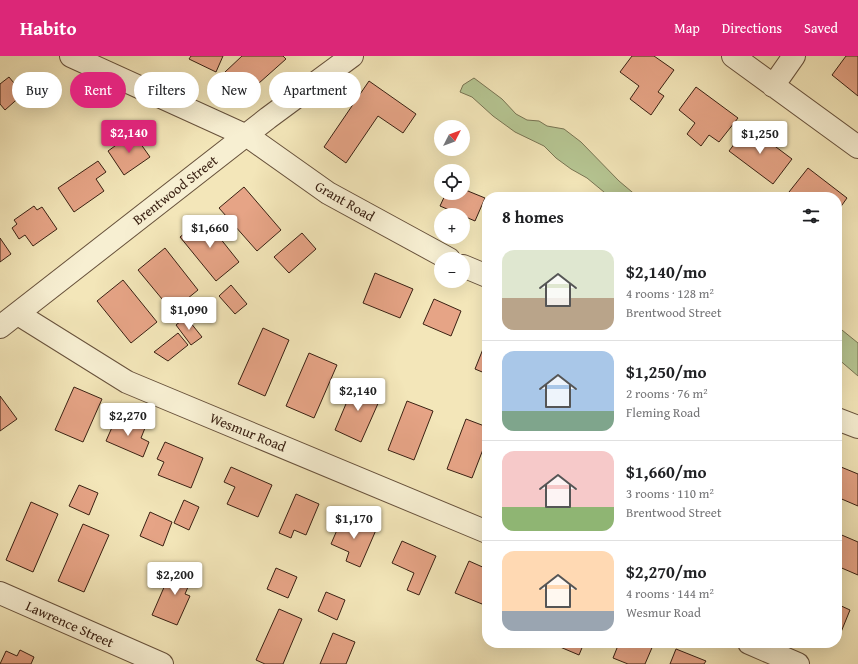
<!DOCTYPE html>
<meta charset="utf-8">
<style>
body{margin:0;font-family:"Gentium Book Plus",serif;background:#f2f2f2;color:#202124;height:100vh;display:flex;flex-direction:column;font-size:15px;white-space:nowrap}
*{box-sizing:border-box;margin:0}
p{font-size:13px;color:#757577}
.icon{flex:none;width:22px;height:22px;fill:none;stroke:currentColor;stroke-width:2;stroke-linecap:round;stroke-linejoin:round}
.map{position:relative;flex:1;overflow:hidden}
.side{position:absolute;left:482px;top:136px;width:360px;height:456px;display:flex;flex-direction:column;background:#fff;border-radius:16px;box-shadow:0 4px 16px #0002}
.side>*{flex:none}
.banner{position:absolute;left:12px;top:16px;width:380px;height:36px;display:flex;gap:8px}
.needle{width:26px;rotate:48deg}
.controls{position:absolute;left:434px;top:64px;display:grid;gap:8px}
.controls a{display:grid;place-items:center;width:36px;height:36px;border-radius:50%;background:#fff;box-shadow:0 4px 16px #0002;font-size:20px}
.price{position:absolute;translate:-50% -34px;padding:0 9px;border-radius:4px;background:#fff;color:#222;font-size:13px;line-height:26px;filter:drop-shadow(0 1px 2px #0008)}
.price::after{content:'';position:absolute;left:50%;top:24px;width:12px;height:9px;margin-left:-6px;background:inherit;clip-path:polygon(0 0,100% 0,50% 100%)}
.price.selected{background:#db2777;color:#fff}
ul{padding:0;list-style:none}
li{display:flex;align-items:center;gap:12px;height:100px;padding:0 20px}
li+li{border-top:1px solid #e0e0e0}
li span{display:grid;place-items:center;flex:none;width:112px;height:80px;border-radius:12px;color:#555}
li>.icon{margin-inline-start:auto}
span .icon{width:48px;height:48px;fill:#fffc;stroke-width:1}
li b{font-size:17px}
h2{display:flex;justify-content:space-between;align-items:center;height:48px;padding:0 20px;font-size:17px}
.chip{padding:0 14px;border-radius:18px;background:#fff;box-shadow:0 4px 16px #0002;font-size:14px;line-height:36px}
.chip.selected{background:#db2777;color:#fff}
header{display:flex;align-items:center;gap:24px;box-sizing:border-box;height:56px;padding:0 20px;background:#db2777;color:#fff}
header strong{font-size:19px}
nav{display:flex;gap:22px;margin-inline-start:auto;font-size:14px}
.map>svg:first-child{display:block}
</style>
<header>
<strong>Habito</strong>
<nav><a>Map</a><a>Directions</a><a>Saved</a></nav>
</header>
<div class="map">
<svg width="858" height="608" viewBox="0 0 858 608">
<rect width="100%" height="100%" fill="#f3e6b9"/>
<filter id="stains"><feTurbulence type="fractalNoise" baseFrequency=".005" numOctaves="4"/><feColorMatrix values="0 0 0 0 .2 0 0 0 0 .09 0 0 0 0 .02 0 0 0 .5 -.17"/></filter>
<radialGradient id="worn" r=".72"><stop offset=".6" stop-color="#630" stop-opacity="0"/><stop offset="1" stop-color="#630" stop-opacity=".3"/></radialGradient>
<!-- green -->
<path fill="#b6c693" stroke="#787453" d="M 474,22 L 502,43 L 516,58 L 527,64 L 539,65 L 547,70 L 564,73 L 581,86 L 619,125 L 638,141 L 610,141 L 587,122 L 571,113 L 556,102 L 544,90 L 515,76 L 493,60 L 472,41 L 460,36 L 463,29 Z
M 837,270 L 858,287 L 858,320 L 837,302 Z"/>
<!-- building -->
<path fill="#e6a486" stroke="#3a2113" d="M 191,0 L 223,0 L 216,16 L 189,3 Z
M 242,0 L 283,0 L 286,3 L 240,44 L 226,29 L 232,24 L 225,16 Z
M 632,0 L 654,0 L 674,14 L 658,36 L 664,40 L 651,59 L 630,43 L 639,30 L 620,16 Z
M 846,0 L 858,0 L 858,40 L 832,19 Z
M 9,21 L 23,38 L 5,54 L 0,48 L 0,28 Z
M 369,25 L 416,58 L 403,77 L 378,60 L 346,107 L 324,91 Z
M 696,31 L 738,62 L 719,86 L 709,79 L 701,90 L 687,78 L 695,67 L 679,54 Z
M 748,70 L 792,103 L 773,128 L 729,95 Z
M 133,77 L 150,101 L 124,119 L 108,95 Z
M 98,105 L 106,116 L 96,123 L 104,135 L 74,156 L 58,132 Z
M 808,112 L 847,142 L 837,156 L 837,141 L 796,141 L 789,136 Z
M 244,131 L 281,174 L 257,195 L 219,152 Z
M 463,133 L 485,142 L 475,165 L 440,150 L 446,137 L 463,137 Z
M 34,150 L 37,154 L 42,151 L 57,173 L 33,190 L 25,179 L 19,183 L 12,172 L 17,168 L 14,164 Z
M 204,162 L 239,206 L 216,225 L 180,181 Z
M 302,177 L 316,193 L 289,217 L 274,201 Z
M 0,182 L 11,198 L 0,206 Z
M 165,192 L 198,234 L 172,255 L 138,214 Z
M 375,217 L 413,233 L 400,262 L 363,247 Z
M 123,224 L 157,266 L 131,287 L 97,245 Z
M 231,229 L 247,248 L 235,258 L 219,240 Z
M 434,243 L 461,255 L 451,280 L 423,268 Z
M 186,261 L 202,281 L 191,289 L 176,269 Z
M 263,272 L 289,284 L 265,340 L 238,328 Z
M 178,277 L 188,289 L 168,305 L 154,296 Z
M 487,283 L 487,318 L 475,313 Z
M 309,297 L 337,309 L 314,362 L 286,350 Z
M 356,324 L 369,329 L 366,337 L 380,343 L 361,386 L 335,374 Z
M 74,331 L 102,343 L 83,386 L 55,374 Z
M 0,340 L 17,363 L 0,375 Z
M 407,345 L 433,355 L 414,404 L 388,394 Z
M 117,360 L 145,372 L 141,382 L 149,386 L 143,401 L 106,385 Z
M 466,363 L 487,371 L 487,383 L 472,422 L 447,413 Z
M 165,386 L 203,402 L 191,432 L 158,419 L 164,406 L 157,403 Z
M 231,411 L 272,429 L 258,461 L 227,448 L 235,431 L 224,426 Z
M 841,411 L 858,418 L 858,450 L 837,441 L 837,420 Z
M 79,429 L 98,437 L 89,459 L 69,450 Z
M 296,438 L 319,448 L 306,479 L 294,474 L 291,482 L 279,477 Z
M 184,444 L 199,451 L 189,474 L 174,467 Z
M 31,446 L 58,458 L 33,516 L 6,504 Z
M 150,456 L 172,466 L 163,490 L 140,480 Z
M 343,460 L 376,474 L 360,511 L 346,505 L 349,496 L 331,488 Z
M 83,468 L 109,479 L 84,536 L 58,525 Z
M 837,477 L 858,486 L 858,519 L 837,510 Z
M 402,485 L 436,500 L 419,539 L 407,534 L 414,517 L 392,507 Z
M 469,505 L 487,513 L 487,537 L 482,548 L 455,537 Z
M 179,508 L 195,515 L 185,538 L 190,540 L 177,569 L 152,559 L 165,529 L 169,531 Z
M 276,512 L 297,521 L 288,542 L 267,533 Z
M 326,536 L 345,544 L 337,564 L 318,555 Z
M 837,548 L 850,554 L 839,581 L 837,580 Z
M 279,553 L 302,563 L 283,608 L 265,608 L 256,604 Z
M 333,577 L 355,586 L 346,608 L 320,608 Z
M 554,587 L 584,587 L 579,599 L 553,588 Z
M 619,587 L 654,587 L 645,608 L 628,608 L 613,602 Z
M 676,593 L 706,605 L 704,608 L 670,608 Z
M 20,594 L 34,601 L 31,608 L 0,608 L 6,595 L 17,600 Z"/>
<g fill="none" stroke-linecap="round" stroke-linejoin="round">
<defs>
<path id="minor" d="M 71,0 L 249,81 L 328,137 L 449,203
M 733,0 L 858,91
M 773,30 L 794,0
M 463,210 L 487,220
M 18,258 L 127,326 L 487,476
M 0,271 L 268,62 L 352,0
M 837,363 L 858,371
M 0,537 L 162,608
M 749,587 L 798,608"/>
</defs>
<!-- minor casing -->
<use href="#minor" stroke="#68523c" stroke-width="24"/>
<!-- minor -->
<use href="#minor" stroke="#f7efd2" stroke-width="22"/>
</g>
<g text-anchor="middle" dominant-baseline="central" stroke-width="4" stroke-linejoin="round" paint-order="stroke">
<!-- street labels -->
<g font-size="14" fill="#3a2113" stroke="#f7efd2">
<text transform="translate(175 134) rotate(-38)">Brentwood Street</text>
<text transform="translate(345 145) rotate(30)">Grant Road</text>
<text transform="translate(248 376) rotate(22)">Wesmur Road</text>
<text transform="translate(70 568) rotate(24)">Lawrence Street</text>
</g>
</g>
<rect width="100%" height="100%" filter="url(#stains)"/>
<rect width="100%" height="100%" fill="url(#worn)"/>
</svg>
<div class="controls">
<a><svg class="needle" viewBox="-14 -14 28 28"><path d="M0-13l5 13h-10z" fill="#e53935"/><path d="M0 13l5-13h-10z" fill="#757577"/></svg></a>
<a><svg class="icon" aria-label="locate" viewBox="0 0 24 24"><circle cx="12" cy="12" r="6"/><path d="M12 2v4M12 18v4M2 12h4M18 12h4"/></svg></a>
<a>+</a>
<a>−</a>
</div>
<b class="price selected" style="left:129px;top:98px">$2,140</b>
<b class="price" style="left:760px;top:99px">$1,250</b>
<b class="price" style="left:210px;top:193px">$1,660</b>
<b class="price" style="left:189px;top:275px">$1,090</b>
<b class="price" style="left:358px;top:356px">$2,140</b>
<b class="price" style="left:128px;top:381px">$2,270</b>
<b class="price" style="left:354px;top:484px">$1,170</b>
<b class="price" style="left:175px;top:540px">$2,200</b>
<div class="banner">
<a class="chip">Buy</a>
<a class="chip selected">Rent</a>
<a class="chip">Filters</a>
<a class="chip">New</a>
<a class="chip">Apartment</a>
</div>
<section class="side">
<h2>8 homes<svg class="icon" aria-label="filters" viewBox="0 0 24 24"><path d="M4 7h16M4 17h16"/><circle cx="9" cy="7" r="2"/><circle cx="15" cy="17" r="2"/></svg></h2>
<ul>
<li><span style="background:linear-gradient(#dfe7d0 60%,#b9a48a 0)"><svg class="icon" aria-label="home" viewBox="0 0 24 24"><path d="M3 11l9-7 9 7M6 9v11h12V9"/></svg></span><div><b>$2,140/mo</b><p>4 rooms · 128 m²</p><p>Brentwood Street</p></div></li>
<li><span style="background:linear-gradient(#a9c7e8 75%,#7fa58c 0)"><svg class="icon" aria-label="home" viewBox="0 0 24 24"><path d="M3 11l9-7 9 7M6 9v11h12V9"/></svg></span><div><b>$1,250/mo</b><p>2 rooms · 76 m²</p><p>Fleming Road</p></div></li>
<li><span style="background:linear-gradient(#f6c9c9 70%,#8fb573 0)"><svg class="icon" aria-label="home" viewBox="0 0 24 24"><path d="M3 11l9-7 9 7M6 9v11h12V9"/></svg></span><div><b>$1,660/mo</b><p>3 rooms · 110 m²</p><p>Brentwood Street</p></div></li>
<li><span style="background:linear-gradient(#ffd9b3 75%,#9aa5b1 0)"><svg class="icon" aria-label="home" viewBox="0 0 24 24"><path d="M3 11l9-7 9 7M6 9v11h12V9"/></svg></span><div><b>$2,270/mo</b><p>4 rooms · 144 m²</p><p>Wesmur Road</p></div></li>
</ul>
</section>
</div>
